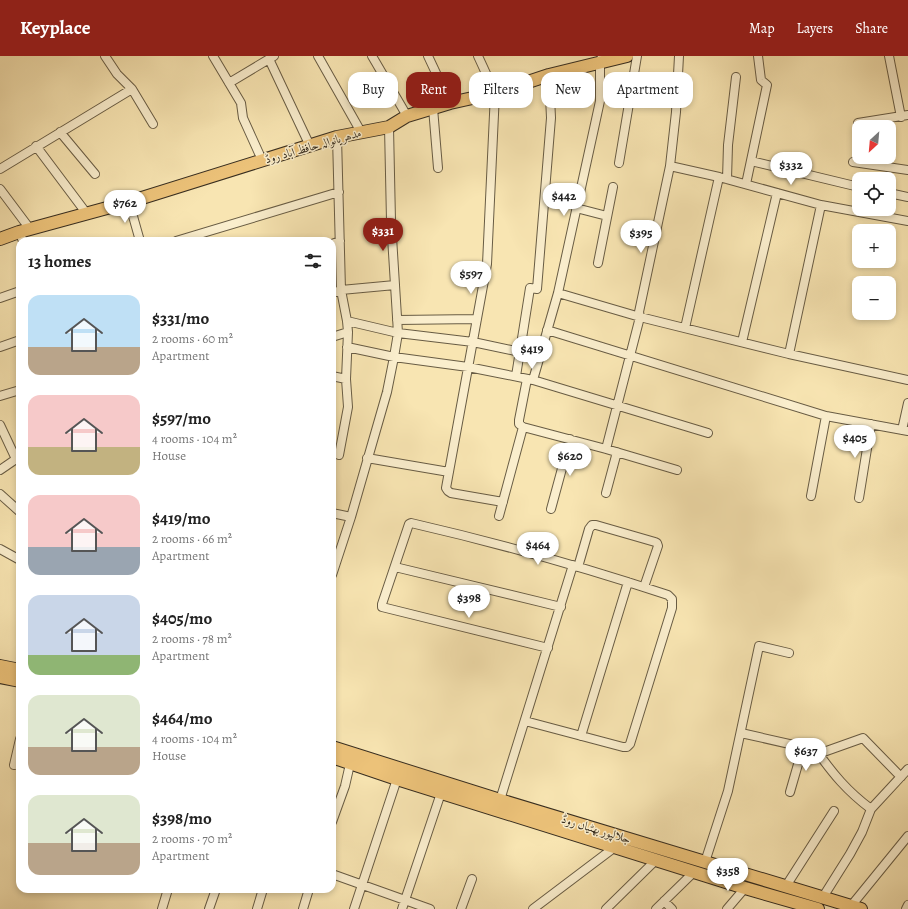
<!DOCTYPE html>
<meta charset="utf-8">
<style>
body{margin:0;font-family:Alegreya,Amiri,serif;background:#f2f2f2;color:#222;height:100vh;display:flex;flex-direction:column;font-size:15px;white-space:nowrap}
*{box-sizing:border-box;margin:0}
p{font-size:13px;color:#767676}
.icon{flex:none;width:22px;height:22px;fill:none;stroke:currentColor;stroke-width:2;stroke-linecap:round;stroke-linejoin:round}
.map{position:relative;flex:1;overflow:hidden}
.drawer{position:absolute;left:16px;top:181px;width:320px;height:656px;display:flex;flex-direction:column;background:#fff;border-radius:12px;box-shadow:0 2px 6px #0003}
.drawer>*{flex:none}
.banner{position:absolute;left:348px;top:16px;width:380px;height:36px;display:flex;gap:8px}
.needle{width:26px;rotate:206deg}
.fabs{position:absolute;left:852px;top:64px;display:grid;gap:8px}
.fabs a{display:grid;place-items:center;width:44px;height:44px;border-radius:8px;background:#fff;box-shadow:0 2px 6px #0003;font-size:20px}
.price{position:absolute;translate:-50% -34px;padding:0 9px;border-radius:14px;background:#fff;color:#222;font-size:13px;line-height:26px;filter:drop-shadow(0 1px 2px #0008)}
.price::after{content:'';position:absolute;left:50%;top:24px;width:12px;height:9px;margin-left:-6px;background:inherit;clip-path:polygon(0 0,100% 0,50% 100%)}
.price.selected{background:#8f2418;color:#fff}
ul{padding:0;list-style:none}
li{display:flex;align-items:center;gap:12px;height:100px;padding:0 12px}
li span{display:grid;place-items:center;flex:none;width:112px;height:80px;border-radius:12px;color:#555}
li>.icon{margin-inline-start:auto}
span .icon{width:48px;height:48px;fill:#fffc;stroke-width:1}
li b{font-size:17px}
h2{display:flex;justify-content:space-between;align-items:center;height:48px;padding:0 12px;font-size:17px}
.pill{padding:0 14px;border-radius:12px;background:#fff;box-shadow:0 2px 6px #0003;font-size:14px;line-height:36px}
.pill.selected{background:#8f2418;color:#fff}
header{display:flex;align-items:center;gap:24px;box-sizing:border-box;height:56px;padding:0 20px;background:#8f2418;color:#fff}
header strong{font-size:19px}
nav{display:flex;gap:22px;margin-inline-start:auto;font-size:14px}
.map>svg:first-child{display:block}
</style>
<header>
<strong>Keyplace</strong>
<nav><a>Map</a><a>Layers</a><a>Share</a></nav>
</header>
<div class="map">
<svg width="908" height="853" viewBox="0 0 908 853">
<rect width="100%" height="100%" fill="#f8e5b2"/>
<filter id="stains"><feTurbulence type="fractalNoise" baseFrequency=".005" numOctaves="4"/><feColorMatrix values="0 0 0 0 .2 0 0 0 0 .09 0 0 0 0 .02 0 0 0 .5 -.17"/></filter>
<radialGradient id="worn" r=".72"><stop offset=".6" stop-color="#630" stop-opacity="0"/><stop offset="1" stop-color="#630" stop-opacity=".3"/></radialGradient>
<g fill="none" stroke-linecap="round" stroke-linejoin="round">
<defs>
<path id="minor" d="M 105,0 L 117,18 L 132,33 L 153,68
M 213,0 L 241,47 L 243,62 L 262,104
M 318,0 L 361,76
M 372,0 L 407,60
M 428,0 L 450,47
M 478,0 L 495,37 L 487,208 L 446,432 L 448,435 L 451,437 L 503,446
M 889,0 L 901,61
M 269,3 L 310,90
M 229,27 L 274,0
M 433,52 L 438,112
M 858,67 L 908,59
M 60,76 L 95,118
M 337,81 L 341,234 L 347,265 L 348,276 L 346,323 L 348,351 L 339,399
M 36,90 L 87,158
M 751,105 L 859,131
M 853,106 L 908,114
M 619,107 L 637,0
M 670,110 L 719,121 L 821,149 L 908,165
M 0,113 L 132,33
M 727,123 L 728,89 L 736,21
M 746,128 L 767,29 L 761,24 L 758,0
M 0,133 L 30,173
M 889,137 L 908,141
M 129,146 L 140,185
M 576,152 L 607,160
M 19,176 L 23,185
M 176,185 L 339,136
M 332,188 L 340,185
M 598,207 L 613,131
M 332,237 L 341,234 L 395,229
M 558,237 L 640,261 L 789,298 L 908,324
M 0,242 L 20,235
M 397,264 L 477,263
M 347,265 L 398,277 L 473,286 L 520,296
M 685,272 L 719,121
M 547,274 L 826,360 L 908,375
M 332,281 L 348,276
M 742,286 L 777,137
M 0,291 L 20,284
M 347,291 L 394,301 L 468,311 L 533,324 L 708,377
M 789,298 L 821,149
M 332,320 L 346,323
M 516,320 L 530,232 L 537,233 L 551,62 L 549,19
M 527,323 L 519,364 L 519,368 L 523,371 L 606,393 L 677,414
M 533,324 L 558,237 L 595,68 L 600,45 L 600,7 L 602,0
M 0,340 L 20,334
M 0,369 L 16,403
M 902,374 L 908,347
M 606,393 L 640,261 L 639,256 L 670,110 L 676,56 L 679,0
M 367,402 L 449,416
M 0,414 L 19,401
M 606,437 L 617,396
M 0,438 L 20,456
M 811,440 L 826,360
M 859,442 L 871,368
M 551,453 L 570,383
M 332,457 L 351,461
M 499,460 L 523,371
M 0,493 L 20,504
M 395,511 L 561,551
M 578,511 L 589,473 L 592,469 L 596,469 L 655,486 L 657,487 L 658,490 L 644,531
M 332,519 L 351,461 L 387,336 L 394,301 L 398,277 L 391,165 L 389,71
M 525,665 L 623,691 L 627,691 L 630,688 L 672,552 L 672,543 L 668,539 C 583,511 498,487 411,467 L 409,468 L 382,548 L 382,551 L 548,592
M 741,677 L 816,694 C 833,718 847,735 871,753
M 581,680 L 628,526
M 818,698 L 863,682 L 901,721
M 14,709 L 20,683
M 790,736 L 803,691
M 500,744 L 573,509
M 332,766 L 345,730 L 350,708
M 705,806 L 728,735 L 759,590 L 789,597
M 332,818 L 430,853
M 786,830 L 834,755
M 823,841 L 850,798 L 862,776 L 871,753 L 908,713
M 664,845 L 672,853
M 851,850 L 908,780
M 162,853 L 168,833
M 209,853 L 216,833
M 257,853 L 263,833
M 303,853 L 309,833
M 354,853 L 397,723
M 402,853 L 441,737
M 461,853 L 472,823
M 533,853 L 615,791
M 606,853 L 656,804
M 656,853 L 694,816
M 727,853 L 745,832
M 906,853 L 908,849"/>
<path id="primary" d="M 0,183 L 19,176 L 129,146 L 337,81 L 389,71 L 407,60 L 450,47 L 495,37 L 549,19 L 627,0
M 0,610 L 20,614
M 0,621 L 20,625
M 332,691 L 500,744 L 861,853
M 332,701 L 397,723 L 745,832 L 818,853"/>
</defs>
<!-- minor casing -->
<use href="#minor" stroke="#685c44" stroke-width="10"/>
<!-- primary casing -->
<use href="#primary" stroke="#382e20" stroke-width="14"/>
<!-- minor -->
<use href="#minor" stroke="#faeecd" stroke-width="8"/>
<!-- primary -->
<use href="#primary" stroke="#ecc279" stroke-width="12"/>
</g>
<g text-anchor="middle" dominant-baseline="central" stroke-width="3" stroke-linejoin="round" paint-order="stroke">
<!-- street labels -->
<g font-size="12" fill="#382e20" stroke="#faeecd">
<text transform="translate(313 90) rotate(-16)">مدھریانوالہ حافظ آباد روڈ</text>
<text transform="translate(596 773) rotate(17)">جلالپور بھٹیاں روڈ</text>
</g>
</g>
<rect width="100%" height="100%" filter="url(#stains)"/>
<rect width="100%" height="100%" fill="url(#worn)"/>
</svg>
<div class="fabs">
<a><svg class="needle" viewBox="-14 -14 28 28"><path d="M0-13l5 13h-10z" fill="#e53935"/><path d="M0 13l5-13h-10z" fill="#767676"/></svg></a>
<a><svg class="icon" aria-label="locate" viewBox="0 0 24 24"><circle cx="12" cy="12" r="6"/><path d="M12 2v4M12 18v4M2 12h4M18 12h4"/></svg></a>
<a>+</a>
<a>−</a>
</div>
<b class="price" style="left:791px;top:130px">$332</b>
<b class="price" style="left:564px;top:161px">$442</b>
<b class="price" style="left:125px;top:168px">$762</b>
<b class="price selected" style="left:383px;top:196px">$331</b>
<b class="price" style="left:641px;top:198px">$395</b>
<b class="price" style="left:471px;top:239px">$597</b>
<b class="price" style="left:532px;top:314px">$419</b>
<b class="price" style="left:855px;top:403px">$405</b>
<b class="price" style="left:570px;top:421px">$620</b>
<b class="price" style="left:538px;top:510px">$464</b>
<b class="price" style="left:469px;top:563px">$398</b>
<b class="price" style="left:806px;top:716px">$637</b>
<b class="price" style="left:728px;top:836px">$358</b>
<div class="banner">
<a class="pill">Buy</a>
<a class="pill selected">Rent</a>
<a class="pill">Filters</a>
<a class="pill">New</a>
<a class="pill">Apartment</a>
</div>
<section class="drawer">
<h2>13 homes<svg class="icon" aria-label="filters" viewBox="0 0 24 24"><path d="M4 7h16M4 17h16"/><circle cx="9" cy="7" r="2"/><circle cx="15" cy="17" r="2"/></svg></h2>
<ul>
<li><span style="background:linear-gradient(#bfe0f5 65%,#b9a48a 0)"><svg class="icon" aria-label="home" viewBox="0 0 24 24"><path d="M3 11l9-7 9 7M6 9v11h12V9"/></svg></span><div><b>$331/mo</b><p>2 rooms · 60 m²</p><p>Apartment</p></div></li>
<li><span style="background:linear-gradient(#f6c9c9 65%,#c2b280 0)"><svg class="icon" aria-label="home" viewBox="0 0 24 24"><path d="M3 11l9-7 9 7M6 9v11h12V9"/></svg></span><div><b>$597/mo</b><p>4 rooms · 104 m²</p><p>House</p></div></li>
<li><span style="background:linear-gradient(#f6c9c9 65%,#9aa5b1 0)"><svg class="icon" aria-label="home" viewBox="0 0 24 24"><path d="M3 11l9-7 9 7M6 9v11h12V9"/></svg></span><div><b>$419/mo</b><p>2 rooms · 66 m²</p><p>Apartment</p></div></li>
<li><span style="background:linear-gradient(#c9d6e8 75%,#8fb573 0)"><svg class="icon" aria-label="home" viewBox="0 0 24 24"><path d="M3 11l9-7 9 7M6 9v11h12V9"/></svg></span><div><b>$405/mo</b><p>2 rooms · 78 m²</p><p>Apartment</p></div></li>
<li><span style="background:linear-gradient(#dfe7d0 65%,#b9a48a 0)"><svg class="icon" aria-label="home" viewBox="0 0 24 24"><path d="M3 11l9-7 9 7M6 9v11h12V9"/></svg></span><div><b>$464/mo</b><p>4 rooms · 104 m²</p><p>House</p></div></li>
<li><span style="background:linear-gradient(#dfe7d0 60%,#b9a48a 0)"><svg class="icon" aria-label="home" viewBox="0 0 24 24"><path d="M3 11l9-7 9 7M6 9v11h12V9"/></svg></span><div><b>$398/mo</b><p>2 rooms · 70 m²</p><p>Apartment</p></div></li>
</ul>
</section>
</div>
